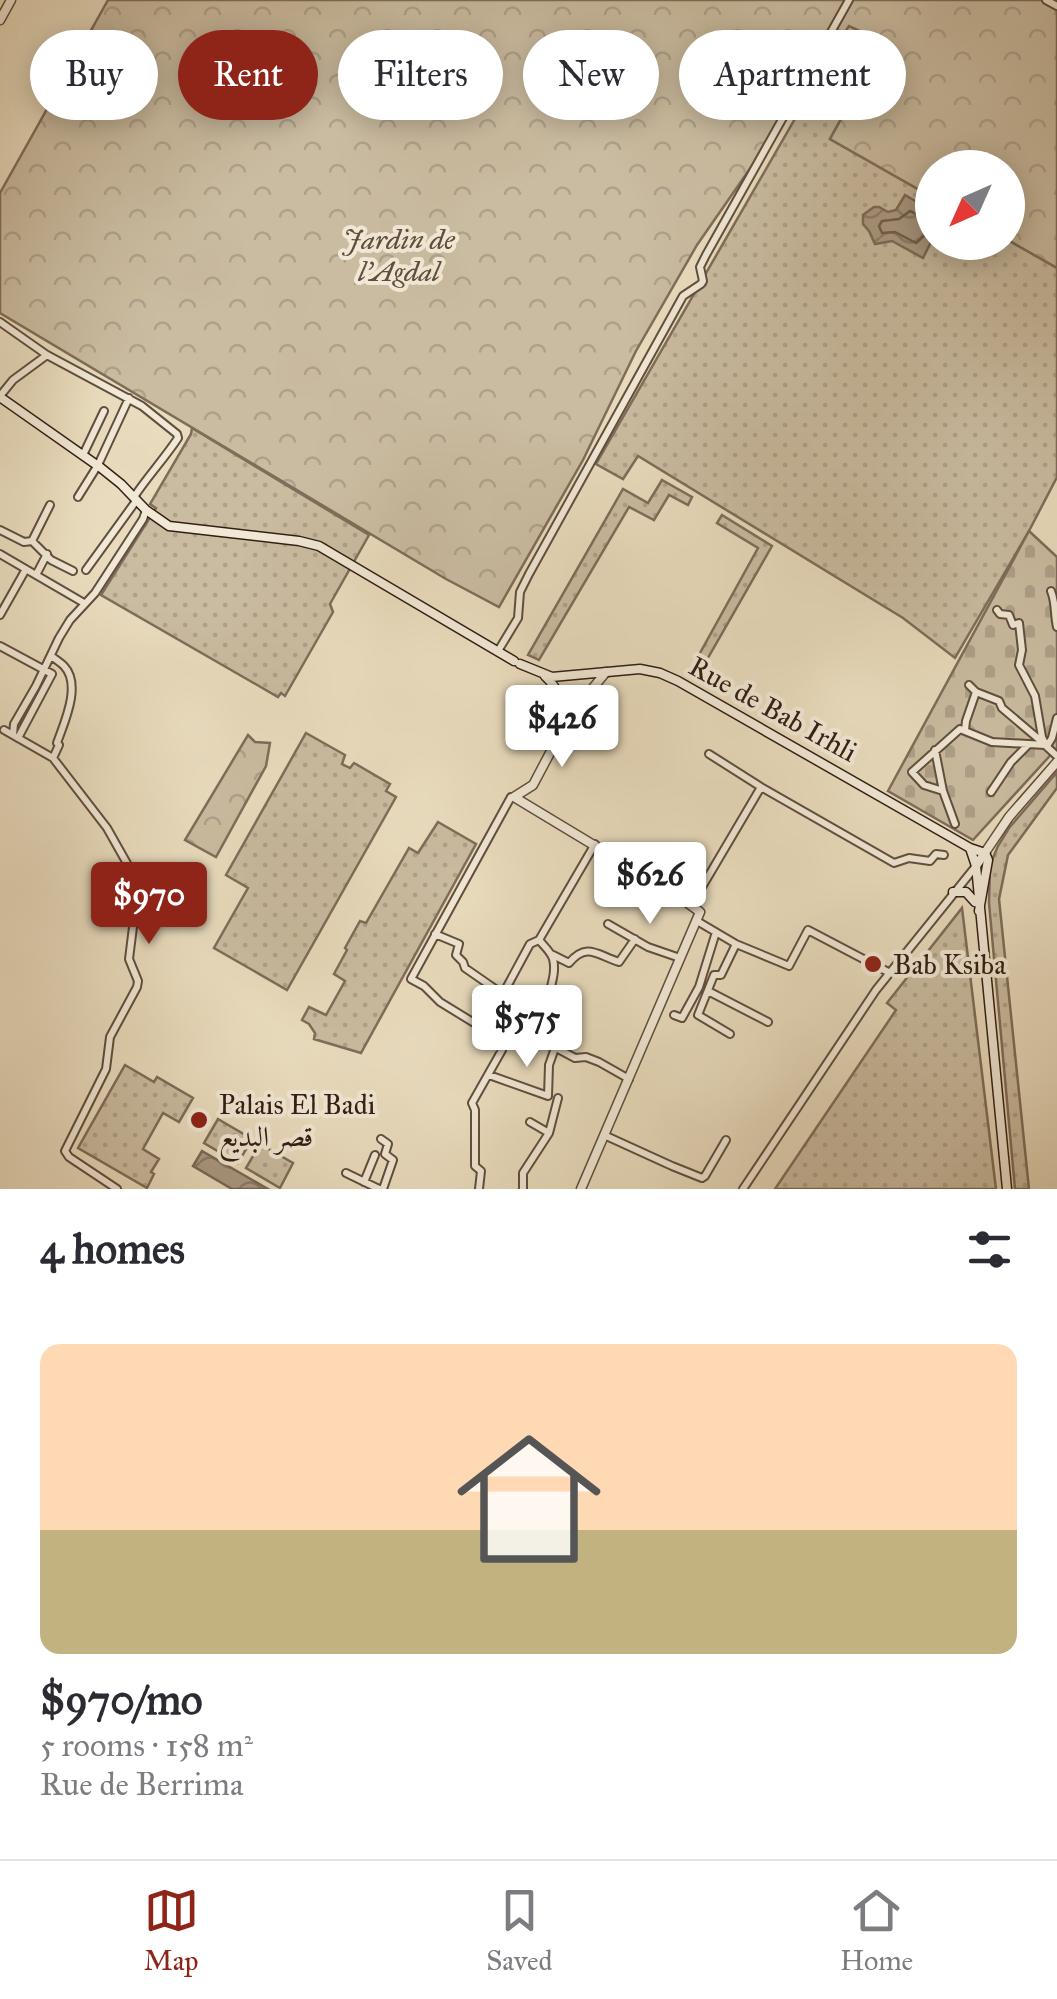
<!DOCTYPE html>
<meta charset="utf-8">
<style>
body{margin:0;font-family:"IM FELL Great Primer",Amiri,serif;background:#f2f2f3;color:#2b2b33;height:100vh;display:flex;flex-direction:column;font-size:38px;white-space:nowrap}
*{box-sizing:border-box;margin:0}
p{font-size:32px;color:#7c7c81}
.icon{flex:none;width:55px;height:55px;fill:none;stroke:currentColor;stroke-width:2;stroke-linecap:round;stroke-linejoin:round}
.map{position:relative;height:1189px;overflow:hidden}
.details{display:flex;flex-direction:column;background:#fff;flex:1}
.details>*{flex:none}
.hud{position:absolute;left:30px;top:30px;width:998px;height:90px;display:flex;gap:20px}
.needle{width:65px;rotate:225deg}
.tools{position:absolute;left:915px;top:150px;display:grid;gap:20px}
.tools a{display:grid;place-items:center;width:110px;height:110px;border-radius:50%;background:#fff;box-shadow:0 5px 25px #0003;font-size:50px}
.price{position:absolute;translate:-50% -85px;padding:0 22px;border-radius:10px;background:#fff;color:#222;font-size:32px;line-height:65px;filter:drop-shadow(0 2px 5px #0008)}
.price::after{content:'';position:absolute;left:50%;top:60px;width:30px;height:22px;margin-left:-15px;background:inherit;clip-path:polygon(0 0,100% 0,50% 100%)}
.price.active{background:#8f2418;color:#fff}
ul{padding:0;list-style:none}
li{display:grid;align-content:center;gap:20px;height:530px;padding:0 40px}
li span{display:grid;place-items:center;height:310px;border-radius:20px;color:#555}
li>.icon{margin-inline-start:auto}
span .icon{width:180px;height:180px;fill:#fffc;stroke-width:1}
li b{font-size:42px}
h2{display:flex;justify-content:space-between;align-items:center;height:120px;padding:0 40px;font-size:42px}
.pill{padding:0 35px;border-radius:45px;background:#fff;box-shadow:0 5px 25px #0003;font-size:35px;line-height:90px}
.pill.active{background:#8f2418;color:#fff}
.tab-bar{display:flex;justify-content:space-around;align-items:center;height:140px;border-top:2px solid #e1e1e2;background:#fff;font-size:28px;color:#7c7c81}
.tab-bar a{display:grid;justify-items:center;gap:5px}
.tab-bar .active{color:#8f2418}
.map>svg:first-child{display:block}
</style>
<div class="map">
<svg width="1057" height="1189" viewBox="0 0 1057 1189">
<defs>
<pattern id="grass-dots" width="8" height="8" patternUnits="userSpaceOnUse" patternTransform="scale(2.5)"><rect width="8" height="8" fill="#cabca1"/><path d="M2 2h.1M6 6h.1" fill="none" stroke="#aea18a" stroke-width="1.8" stroke-linecap="round"/></pattern>
<pattern id="cemetery-stones" width="16" height="16" patternUnits="userSpaceOnUse" patternTransform="scale(2.5)"><rect width="16" height="16" fill="#cabca1"/><path d="M2 7V4a2 2 0 0 1 4 0v3zM10 15v-3a2 2 0 0 1 4 0v3z" fill="#aea18a"/></pattern>
<pattern id="park-crowns" width="20" height="18" patternUnits="userSpaceOnUse" patternTransform="scale(2.5)"><rect width="20" height="18" fill="#cabca1"/><path d="M2 6a3 3 0 1 1 6 0M12 15a3 3 0 1 1 6 0" fill="none" stroke="#aea18a"/></pattern>
<pattern id="water-waves" width="16" height="10" patternUnits="userSpaceOnUse" patternTransform="scale(2.5)"><rect width="16" height="10" fill="#ab9b84"/><path d="M0 5q4-4 8 0t8 0" fill="none" stroke="#8c7e6b"/></pattern>
</defs>
<rect width="100%" height="100%" fill="#e9dcbe"/>
<filter id="stains"><feTurbulence type="fractalNoise" baseFrequency=".002" numOctaves="4"/><feColorMatrix values="0 0 0 0 .2 0 0 0 0 .09 0 0 0 0 .02 0 0 0 .5 -.17"/></filter>
<radialGradient id="worn" r=".72"><stop offset=".6" stop-color="#630" stop-opacity="0"/><stop offset="1" stop-color="#630" stop-opacity=".3"/></radialGradient>
<!-- grass -->
<path fill="url(#grass-dots)" stroke="#7e6d5a" stroke-width="2.5" d="M 849,25 L 884,41 L 830,139 L 932,197 L 932,242 L 1008,242 L 1008,240 L 1057,268 L 1057,477 L 1029,531 L 955,658 L 903,618 L 638,456 L 623,479 L 596,464 Z
M 192,428 L 369,535 L 330,604 L 333,612 L 285,696 L 281,693 L 278,697 L 101,595 L 156,508 L 150,504 L 191,434 Z
M 662,480 L 692,497 L 688,505 L 669,495 L 654,520 L 629,507 L 539,660 L 528,655 L 623,489 L 648,503 Z
M 722,515 L 772,546 L 697,677 L 689,673 L 758,548 L 717,523 Z
M 306,733 L 345,755 L 342,764 L 350,768 L 354,763 L 390,784 L 386,791 L 396,797 L 287,990 L 214,948 L 248,888 L 226,875 Z
M 1057,772 L 1057,788 L 1008,855 L 999,899 L 1029,1189 L 1015,1189 L 989,903 L 990,865 L 998,846 L 1009,828 Z
M 438,822 L 476,844 L 361,1053 L 314,1039 L 315,1033 L 309,1024 L 302,1020 L 309,1007 L 326,1015 L 345,981 L 334,974 L 347,950 L 345,948 L 360,921 L 366,923 L 409,848 L 418,853 Z
M 962,908 L 996,1189 L 775,1189 L 896,1010 L 887,1003 Z
M 125,1065 L 154,1082 L 157,1077 L 193,1098 L 179,1122 L 163,1113 L 143,1149 L 159,1159 L 151,1172 L 154,1174 L 147,1188 L 78,1148 Z
M 218,1119 L 252,1139 L 238,1163 L 204,1143 Z
M 260,1144 L 293,1163 L 280,1188 L 246,1168 Z"/>
<!-- cemetery -->
<path fill="url(#cemetery-stones)" stroke="#7e6d5a" stroke-width="2.5" d="M 1029,531 L 1057,557 L 1057,748 L 973,840 L 888,791 Z"/>
<!-- park -->
<path fill="url(#park-crowns)" stroke="#7e6d5a" stroke-width="2.5" d="M 108,0 L 1057,0 L 1057,268 L 1008,240 L 1008,168 L 932,168 L 932,197 L 830,139 L 884,42 L 849,26 L 697,245 L 636,351 L 583,460 L 499,607 L 446,579 L 0,313 L 0,193 Z
M 248,735 L 255,742 L 270,743 L 266,766 L 216,857 L 185,840 Z"/>
<!-- water -->
<path fill="url(#water-waves)" stroke="#7b6957" stroke-width="2.5" d="M 905,195 L 932,211 L 932,240 L 923,258 L 892,241 L 875,244 L 869,231 L 863,224 L 863,215 L 874,207 L 879,207 L 888,212 L 896,210 Z
M 202,1151 L 268,1189 L 232,1189 L 193,1166 Z"/>
<g fill="none" stroke-linecap="round" stroke-linejoin="round">
<!-- shore -->
<path stroke="#6f5c4c" stroke-width="2.5" d="M 932,219 L 925,218 L 910,211 L 899,219 L 882,221 L 879,226 L 882,233 L 895,232 L 916,243 L 926,234 L 932,233"/>
<defs>
<path id="minor" d="M 1046,0 L 1057,6
M 0,322 L 47,355 L 142,406 L 177,434 L 178,438 C 164,459 148,476 134,497
M 0,396 L 13,380 L 47,355
M 83,455 L 104,411
M 78,497 L 98,465 L 129,398
M 0,530 L 24,542 L 32,541 L 51,560 L 73,571
M 32,541 L 50,505
M 0,554 L 84,603
M 86,570 L 136,501
M 36,575 L 47,554
M 1051,591 C 1056,603 1054,615 1057,627
M 997,610 L 1000,614 L 1009,615 L 1013,625 L 1019,623 L 1022,650 L 1019,665 L 1035,696 L 1042,737 L 1046,745
M 0,615 L 26,569
M 0,646 L 52,674 L 18,738
M 498,651 L 518,618 L 520,592 L 529,574 L 683,296 L 701,284 L 703,281 L 700,267 L 706,255 L 849,0
M 51,656 C 55,659 60,662 64,666 C 82,685 64,723 57,743 L 59,745 L 53,758
M 969,685 L 976,692 L 999,701 L 1002,708 L 1041,741
M 4,730 L 53,758 L 107,828 L 129,867 L 137,895 L 129,959 L 138,981 L 137,987 L 110,1037 L 106,1069 L 65,1151 L 69,1157 L 117,1189
M 965,730 L 966,721 L 976,692
M 13,735 L 14,724 L 36,686 L 59,638 L 70,620 L 95,593 L 143,519 L 146,510
M 1047,746 L 1052,738 L 1057,718
M 935,750 L 943,791 L 955,824
M 709,754 L 761,787 L 894,863 L 909,858 L 930,861 L 936,854 L 944,855
M 943,791 L 924,785 L 912,772 L 960,729 L 992,742 L 1045,745 L 1057,756
M 991,792 L 1011,762 L 1028,745
M 692,904 L 761,787
M 697,921 L 736,944 L 789,966 L 808,930 L 890,973
M 608,924 L 648,947 L 680,958
M 435,934 L 459,944 L 456,955 L 463,962 L 465,968 L 504,995
M 539,940 C 544,946 551,952 553,959 C 559,982 537,1005 553,1030 L 547,1043 L 575,1058 L 586,1057 L 599,1062 L 629,1079
M 553,955 L 569,963 C 587,942 597,955 619,962 L 635,939
M 708,991 L 768,1022
M 674,1015 L 682,1018 L 699,987 L 716,932
M 484,1029 L 440,1002 L 424,986 L 411,979 L 511,797 L 514,797
M 730,1034 L 698,1015 L 714,975 L 721,975 L 736,944
M 489,1075 L 548,1096 L 549,1065 L 555,1048
M 530,1122 L 549,1133 L 558,1098
M 604,1135 L 672,1166 L 702,1178 L 705,1176 L 726,1140
M 381,1139 L 388,1144 L 385,1154 L 393,1160 L 383,1189
M 346,1173 L 379,1189
M 364,1182 L 375,1155
M 479,1189 L 481,1171 L 475,1166 L 475,1110 L 472,1103 L 502,1050 L 494,1037 L 484,1029 L 530,944 L 539,940 L 595,844
M 523,1189 L 523,1173 L 549,1133
M 743,1189 L 876,990 L 976,866"/>
<path id="tertiary" d="M 0,20 L 11,0
M 976,866 L 1009,817 L 1057,762
M 581,1189 L 700,912 L 678,896 L 514,797 L 533,785 L 569,717 L 606,672"/>
<path id="secondary" d="M 0,397 L 101,468 L 121,484 L 146,510 L 169,526 L 299,541 L 319,546 L 514,661
M 520,664 L 552,677 L 640,669 L 660,673 L 678,681 L 970,848 L 985,853 L 988,860 L 979,911
M 545,676 C 559,689 565,707 564,726
M 970,848 L 976,866 L 1007,1189
M 953,892 L 966,892 L 975,902"/>
</defs>
<!-- minor casing -->
<use href="#minor" stroke="#604e3e" stroke-width="10"/>
<!-- tertiary casing -->
<use href="#tertiary" stroke="#604e3e" stroke-width="11"/>
<!-- secondary casing -->
<use href="#secondary" stroke="#331e14" stroke-width="11"/>
<!-- minor -->
<use href="#minor" stroke="#f1e8d5" stroke-width="6"/>
<!-- tertiary -->
<use href="#tertiary" stroke="#f1e8d5" stroke-width="8"/>
<!-- secondary -->
<use href="#secondary" stroke="#f1e8d5" stroke-width="8"/>
</g>
<!-- markers -->
<g fill="#8f2418" stroke="#f1e8d5" stroke-width="4">
<circle cx="873" cy="964" r="10"/>
<circle cx="199" cy="1120" r="10"/>
</g>
<g text-anchor="middle" dominant-baseline="central" stroke-width="8" stroke-linejoin="round" paint-order="stroke">
<!-- park labels -->
<g font-size="28" font-style="italic" fill="#604d3e" stroke="#f1e8d5">
<text x="399" y="239">Jardin de<tspan x="399" dy="32">l'Agdal</tspan></text>
</g>
<!-- street labels -->
<g font-size="28" fill="#331e14" stroke="#f1e8d5">
<text transform="translate(773 709) rotate(29)">Rue de Bab Irhli</text>
</g>
<!-- poi labels -->
<g font-size="28" fill="#331e14" stroke="#f1e8d5" text-anchor="start">
<text x="893" y="964">Bab Ksiba</text>
<text x="219" y="1104">Palais El Badi<tspan x="219" dy="32">قصر البديع</tspan></text>
</g>
</g>
<rect width="100%" height="100%" filter="url(#stains)"/>
<rect width="100%" height="100%" fill="url(#worn)"/>
</svg>
<div class="tools">
<a><svg class="needle" viewBox="-14 -14 28 28"><path d="M0-13l5 13h-10z" fill="#e53935"/><path d="M0 13l5-13h-10z" fill="#7c7c81"/></svg></a>
</div>
<b class="price" style="left:562px;top:770px">$426</b>
<b class="price" style="left:650px;top:927px">$626</b>
<b class="price active" style="left:149px;top:947px">$970</b>
<b class="price" style="left:527px;top:1070px">$575</b>
<div class="hud">
<a class="pill">Buy</a>
<a class="pill active">Rent</a>
<a class="pill">Filters</a>
<a class="pill">New</a>
<a class="pill">Apartment</a>
</div>
</div>
<section class="details">
<h2>4 homes<svg class="icon" aria-label="filters" viewBox="0 0 24 24"><path d="M4 7h16M4 17h16"/><circle cx="9" cy="7" r="2"/><circle cx="15" cy="17" r="2"/></svg></h2>
<ul>
<li><span style="background:linear-gradient(#ffd9b3 60%,#c2b280 0)"><svg class="icon" aria-label="home" viewBox="0 0 24 24"><path d="M3 11l9-7 9 7M6 9v11h12V9"/></svg></span><div><b>$970/mo</b><p>5 rooms · 158 m²</p><p>Rue de Berrima</p></div></li>
</ul>
</section>
<nav class="tab-bar">
<a class="active"><svg class="icon" aria-label="map" viewBox="0 0 24 24"><path d="M3 6l6-2 6 2 6-2v14l-6 2-6-2-6 2zM9 4v14M15 6v14"/></svg>Map</a>
<a><svg class="icon" aria-label="saved" viewBox="0 0 24 24"><path d="M7 4h10v16l-5-4-5 4z"/></svg>Saved</a>
<a><svg class="icon" aria-label="home" viewBox="0 0 24 24"><path d="M3 11l9-7 9 7M6 9v11h12V9"/></svg>Home</a>
</nav>
